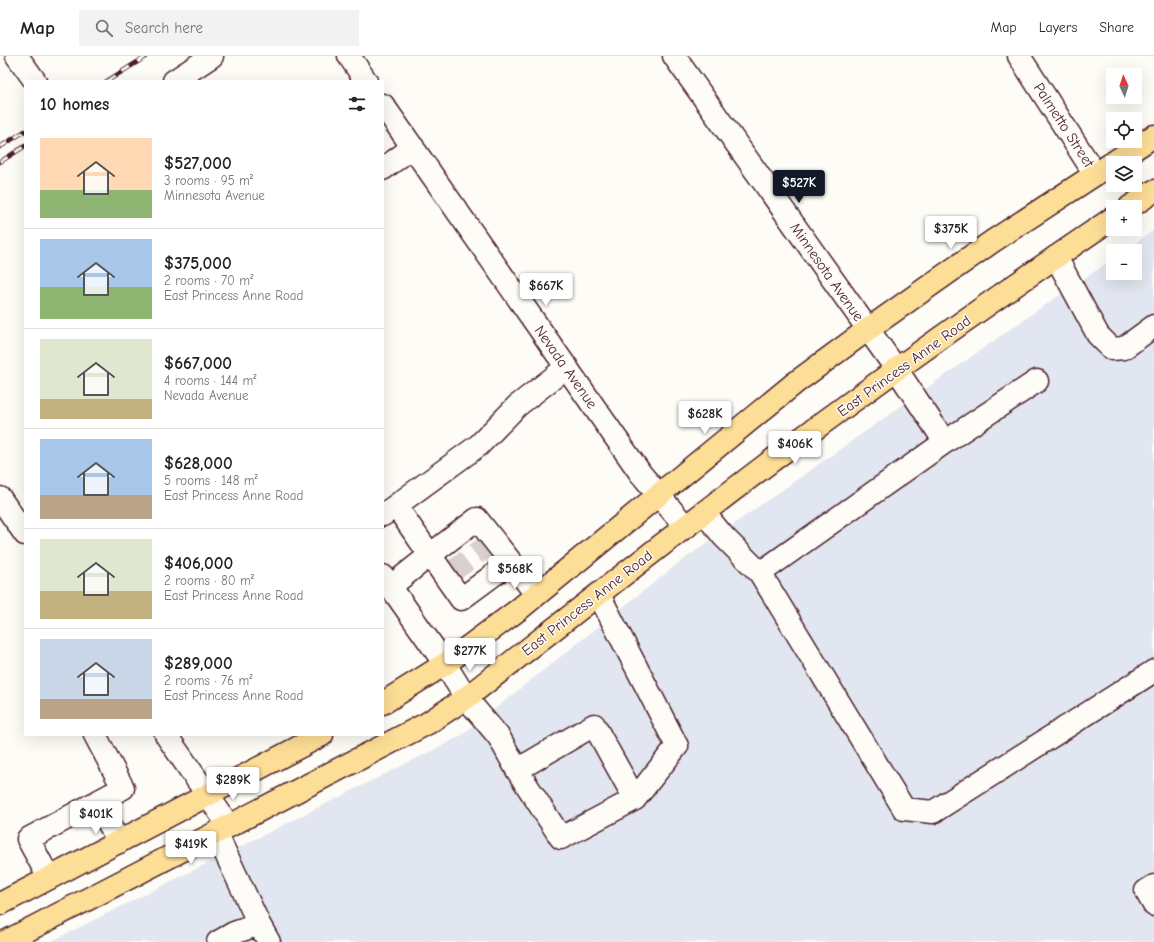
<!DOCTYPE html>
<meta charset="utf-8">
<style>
body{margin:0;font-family:"Comic Neue",sans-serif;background:#f2f2f2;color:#222;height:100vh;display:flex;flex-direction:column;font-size:15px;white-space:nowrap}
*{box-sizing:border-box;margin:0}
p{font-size:13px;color:#767676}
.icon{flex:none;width:22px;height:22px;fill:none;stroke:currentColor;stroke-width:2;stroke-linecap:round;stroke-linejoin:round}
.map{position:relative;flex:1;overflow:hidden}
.details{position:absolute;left:24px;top:24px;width:360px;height:656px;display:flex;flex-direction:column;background:#fff;border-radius:0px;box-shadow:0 4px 16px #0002}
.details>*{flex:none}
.needle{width:26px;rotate:356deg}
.fabs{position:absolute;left:1106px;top:12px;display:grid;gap:8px}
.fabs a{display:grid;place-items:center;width:36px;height:36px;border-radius:0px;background:#fff;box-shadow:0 4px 16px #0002;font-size:20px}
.price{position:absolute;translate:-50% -34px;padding:0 9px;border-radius:4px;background:#fff;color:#222;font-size:13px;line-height:26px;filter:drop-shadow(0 1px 2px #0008)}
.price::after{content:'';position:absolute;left:50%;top:24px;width:12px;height:9px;margin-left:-6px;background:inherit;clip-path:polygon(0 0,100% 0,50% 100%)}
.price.current{background:#111827;color:#fff}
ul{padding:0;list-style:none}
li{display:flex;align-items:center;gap:12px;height:100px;padding:0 16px}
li+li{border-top:1px solid #e0e0e0}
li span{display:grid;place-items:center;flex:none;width:112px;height:80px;border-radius:0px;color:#555}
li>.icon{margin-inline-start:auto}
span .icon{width:48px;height:48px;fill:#fffc;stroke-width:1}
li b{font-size:17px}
h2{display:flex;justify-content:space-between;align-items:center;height:48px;padding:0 16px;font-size:17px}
header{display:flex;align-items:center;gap:24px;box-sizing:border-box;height:56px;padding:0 20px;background:#fff;border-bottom:1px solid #e0e0e0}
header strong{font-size:19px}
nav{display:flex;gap:22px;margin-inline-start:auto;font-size:14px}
.search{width:280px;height:36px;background:#f2f2f2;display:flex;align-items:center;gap:10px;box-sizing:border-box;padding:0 14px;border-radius:0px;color:#767676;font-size:15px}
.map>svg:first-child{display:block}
</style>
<header>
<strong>Map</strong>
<div class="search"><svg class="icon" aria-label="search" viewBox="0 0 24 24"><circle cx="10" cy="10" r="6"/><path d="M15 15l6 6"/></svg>Search here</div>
<nav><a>Map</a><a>Layers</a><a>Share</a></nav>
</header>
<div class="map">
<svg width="1154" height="886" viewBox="0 0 1154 886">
<rect width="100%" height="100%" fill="#fdfcf7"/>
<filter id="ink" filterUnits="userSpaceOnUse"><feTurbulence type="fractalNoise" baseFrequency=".025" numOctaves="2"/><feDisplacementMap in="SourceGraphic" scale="8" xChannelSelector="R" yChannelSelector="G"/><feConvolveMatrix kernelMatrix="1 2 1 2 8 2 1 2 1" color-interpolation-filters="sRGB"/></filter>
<g filter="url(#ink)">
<!-- built -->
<path fill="#e2e6f0" d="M 1154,174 L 1154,886 L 50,886 L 459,681 L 680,506 L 1032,258 L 1113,203 L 1113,217 L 1135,217 L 1135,195 L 1124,195 Z"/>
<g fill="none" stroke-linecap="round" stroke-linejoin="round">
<!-- minor-tunnel -->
<path stroke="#d9d0ce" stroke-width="22" stroke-dasharray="22 11" stroke-linecap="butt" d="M 449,518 L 484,492"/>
<defs>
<path id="minor" d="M 17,0 L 35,25
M 349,0 L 366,25
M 674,0 L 897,314 L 945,386 L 760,517 L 724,481 L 704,457
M 1019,0 L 1095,118
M 174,25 L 212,0
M 383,49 L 641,418 L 686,471
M 383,113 L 413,91
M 1056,201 L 1098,279 L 1112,293 L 1124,292 L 1154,270
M 945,386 L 1037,325
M 0,442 L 25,478
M 383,459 L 479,389 L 517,350 L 567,311
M 511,506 L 477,463 L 430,499 L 461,543 L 511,506 L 536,538
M 760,517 L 904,753 L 933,756 L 1154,615
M 383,520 L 445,608 L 466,642 L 499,681 L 517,714 L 561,782 L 635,743 L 677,690 L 599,539
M 391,530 L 430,499 L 396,450
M 166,679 L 229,770
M 517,714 L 594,669 L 635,743
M 97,746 L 119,786
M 216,777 L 259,868
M 49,822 L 28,783 L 123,732 L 95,679
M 1154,830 L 1146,835 L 1154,849
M 218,886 L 234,877 L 259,868 L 269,886"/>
<path id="major" d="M 1130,151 L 1154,135
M 383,647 L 445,608 L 518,554 L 795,327 L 867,274 L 993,185 L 1154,80
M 0,848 L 322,679
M 5,886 L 428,667 L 466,642 C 572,559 678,475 786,394 C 893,315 1002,237 1113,162"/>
</defs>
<!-- minor casing -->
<use href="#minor" stroke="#4a1f2b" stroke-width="25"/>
<!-- major casing -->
<use href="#major" stroke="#4a1f2b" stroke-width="25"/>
<!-- minor -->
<use href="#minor" stroke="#fdfcf7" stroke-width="22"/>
<!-- major -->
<use href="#major" stroke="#fdde96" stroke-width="22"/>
<defs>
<path id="rail" d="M 107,25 L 147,0
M 0,91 L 25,75
M 0,106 L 25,90"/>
</defs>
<!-- rail casing -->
<use href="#rail" stroke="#4a1f2b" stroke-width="4.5"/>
<!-- rail -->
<use href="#rail" stroke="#fdfcf7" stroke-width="3" stroke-dasharray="9" stroke-linecap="butt"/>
</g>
</g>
<g text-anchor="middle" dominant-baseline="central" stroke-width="3" stroke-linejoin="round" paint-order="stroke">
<!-- street labels -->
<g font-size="15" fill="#4a1f2b" stroke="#fdfcf7">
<text transform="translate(1064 69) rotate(57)">Palmetto Street</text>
<text transform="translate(827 216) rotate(55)">Minnesota Avenue</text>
<text transform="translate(904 310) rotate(-36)">East Princess Anne Road</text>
<text transform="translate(566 311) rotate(55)">Nevada Avenue</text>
<text transform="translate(587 547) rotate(-38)">East Princess Anne Road</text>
</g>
</g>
</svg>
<div class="fabs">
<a><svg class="needle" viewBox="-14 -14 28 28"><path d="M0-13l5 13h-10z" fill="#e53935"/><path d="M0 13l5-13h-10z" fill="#767676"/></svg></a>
<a><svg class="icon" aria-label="locate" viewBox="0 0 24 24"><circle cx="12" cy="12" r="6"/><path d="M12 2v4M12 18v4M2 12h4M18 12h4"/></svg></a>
<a><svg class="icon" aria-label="layers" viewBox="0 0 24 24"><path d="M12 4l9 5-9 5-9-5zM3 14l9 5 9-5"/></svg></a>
<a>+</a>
<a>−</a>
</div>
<b class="price current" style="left:799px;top:148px">$527K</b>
<b class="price" style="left:951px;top:194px">$375K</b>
<b class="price" style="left:546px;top:251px">$667K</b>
<b class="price" style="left:705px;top:379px">$628K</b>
<b class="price" style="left:795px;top:409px">$406K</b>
<b class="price" style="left:515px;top:534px">$568K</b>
<b class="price" style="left:470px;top:616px">$277K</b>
<b class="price" style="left:233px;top:745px">$289K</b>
<b class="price" style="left:96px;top:779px">$401K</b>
<b class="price" style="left:191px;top:809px">$419K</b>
<section class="details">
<h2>10 homes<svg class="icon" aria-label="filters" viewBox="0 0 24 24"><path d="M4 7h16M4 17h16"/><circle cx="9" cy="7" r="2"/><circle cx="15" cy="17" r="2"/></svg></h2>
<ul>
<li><span style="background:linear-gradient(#ffd9b3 65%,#8fb573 0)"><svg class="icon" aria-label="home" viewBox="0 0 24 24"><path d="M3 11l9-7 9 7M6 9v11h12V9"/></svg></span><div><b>$527,000</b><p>3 rooms · 95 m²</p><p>Minnesota Avenue</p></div></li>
<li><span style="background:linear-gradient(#a9c7e8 60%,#8fb573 0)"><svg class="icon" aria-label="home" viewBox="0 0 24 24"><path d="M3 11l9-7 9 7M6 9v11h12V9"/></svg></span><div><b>$375,000</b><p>2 rooms · 70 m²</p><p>East Princess Anne Road</p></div></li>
<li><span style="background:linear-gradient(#dfe7d0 75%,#c2b280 0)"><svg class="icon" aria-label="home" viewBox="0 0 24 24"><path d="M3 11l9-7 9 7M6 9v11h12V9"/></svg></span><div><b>$667,000</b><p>4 rooms · 144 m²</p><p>Nevada Avenue</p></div></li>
<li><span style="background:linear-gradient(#a9c7e8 70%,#b9a48a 0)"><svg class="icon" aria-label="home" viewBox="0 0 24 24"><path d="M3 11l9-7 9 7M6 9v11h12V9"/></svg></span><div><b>$628,000</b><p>5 rooms · 148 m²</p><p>East Princess Anne Road</p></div></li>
<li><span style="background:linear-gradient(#dfe7d0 65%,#c2b280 0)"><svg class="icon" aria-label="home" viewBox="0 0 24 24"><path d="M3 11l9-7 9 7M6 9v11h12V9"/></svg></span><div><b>$406,000</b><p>2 rooms · 80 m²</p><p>East Princess Anne Road</p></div></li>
<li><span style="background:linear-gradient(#c9d6e8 75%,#b9a48a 0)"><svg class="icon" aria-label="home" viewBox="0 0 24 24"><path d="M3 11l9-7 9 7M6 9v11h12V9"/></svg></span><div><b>$289,000</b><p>2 rooms · 76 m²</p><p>East Princess Anne Road</p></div></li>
</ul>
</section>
</div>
